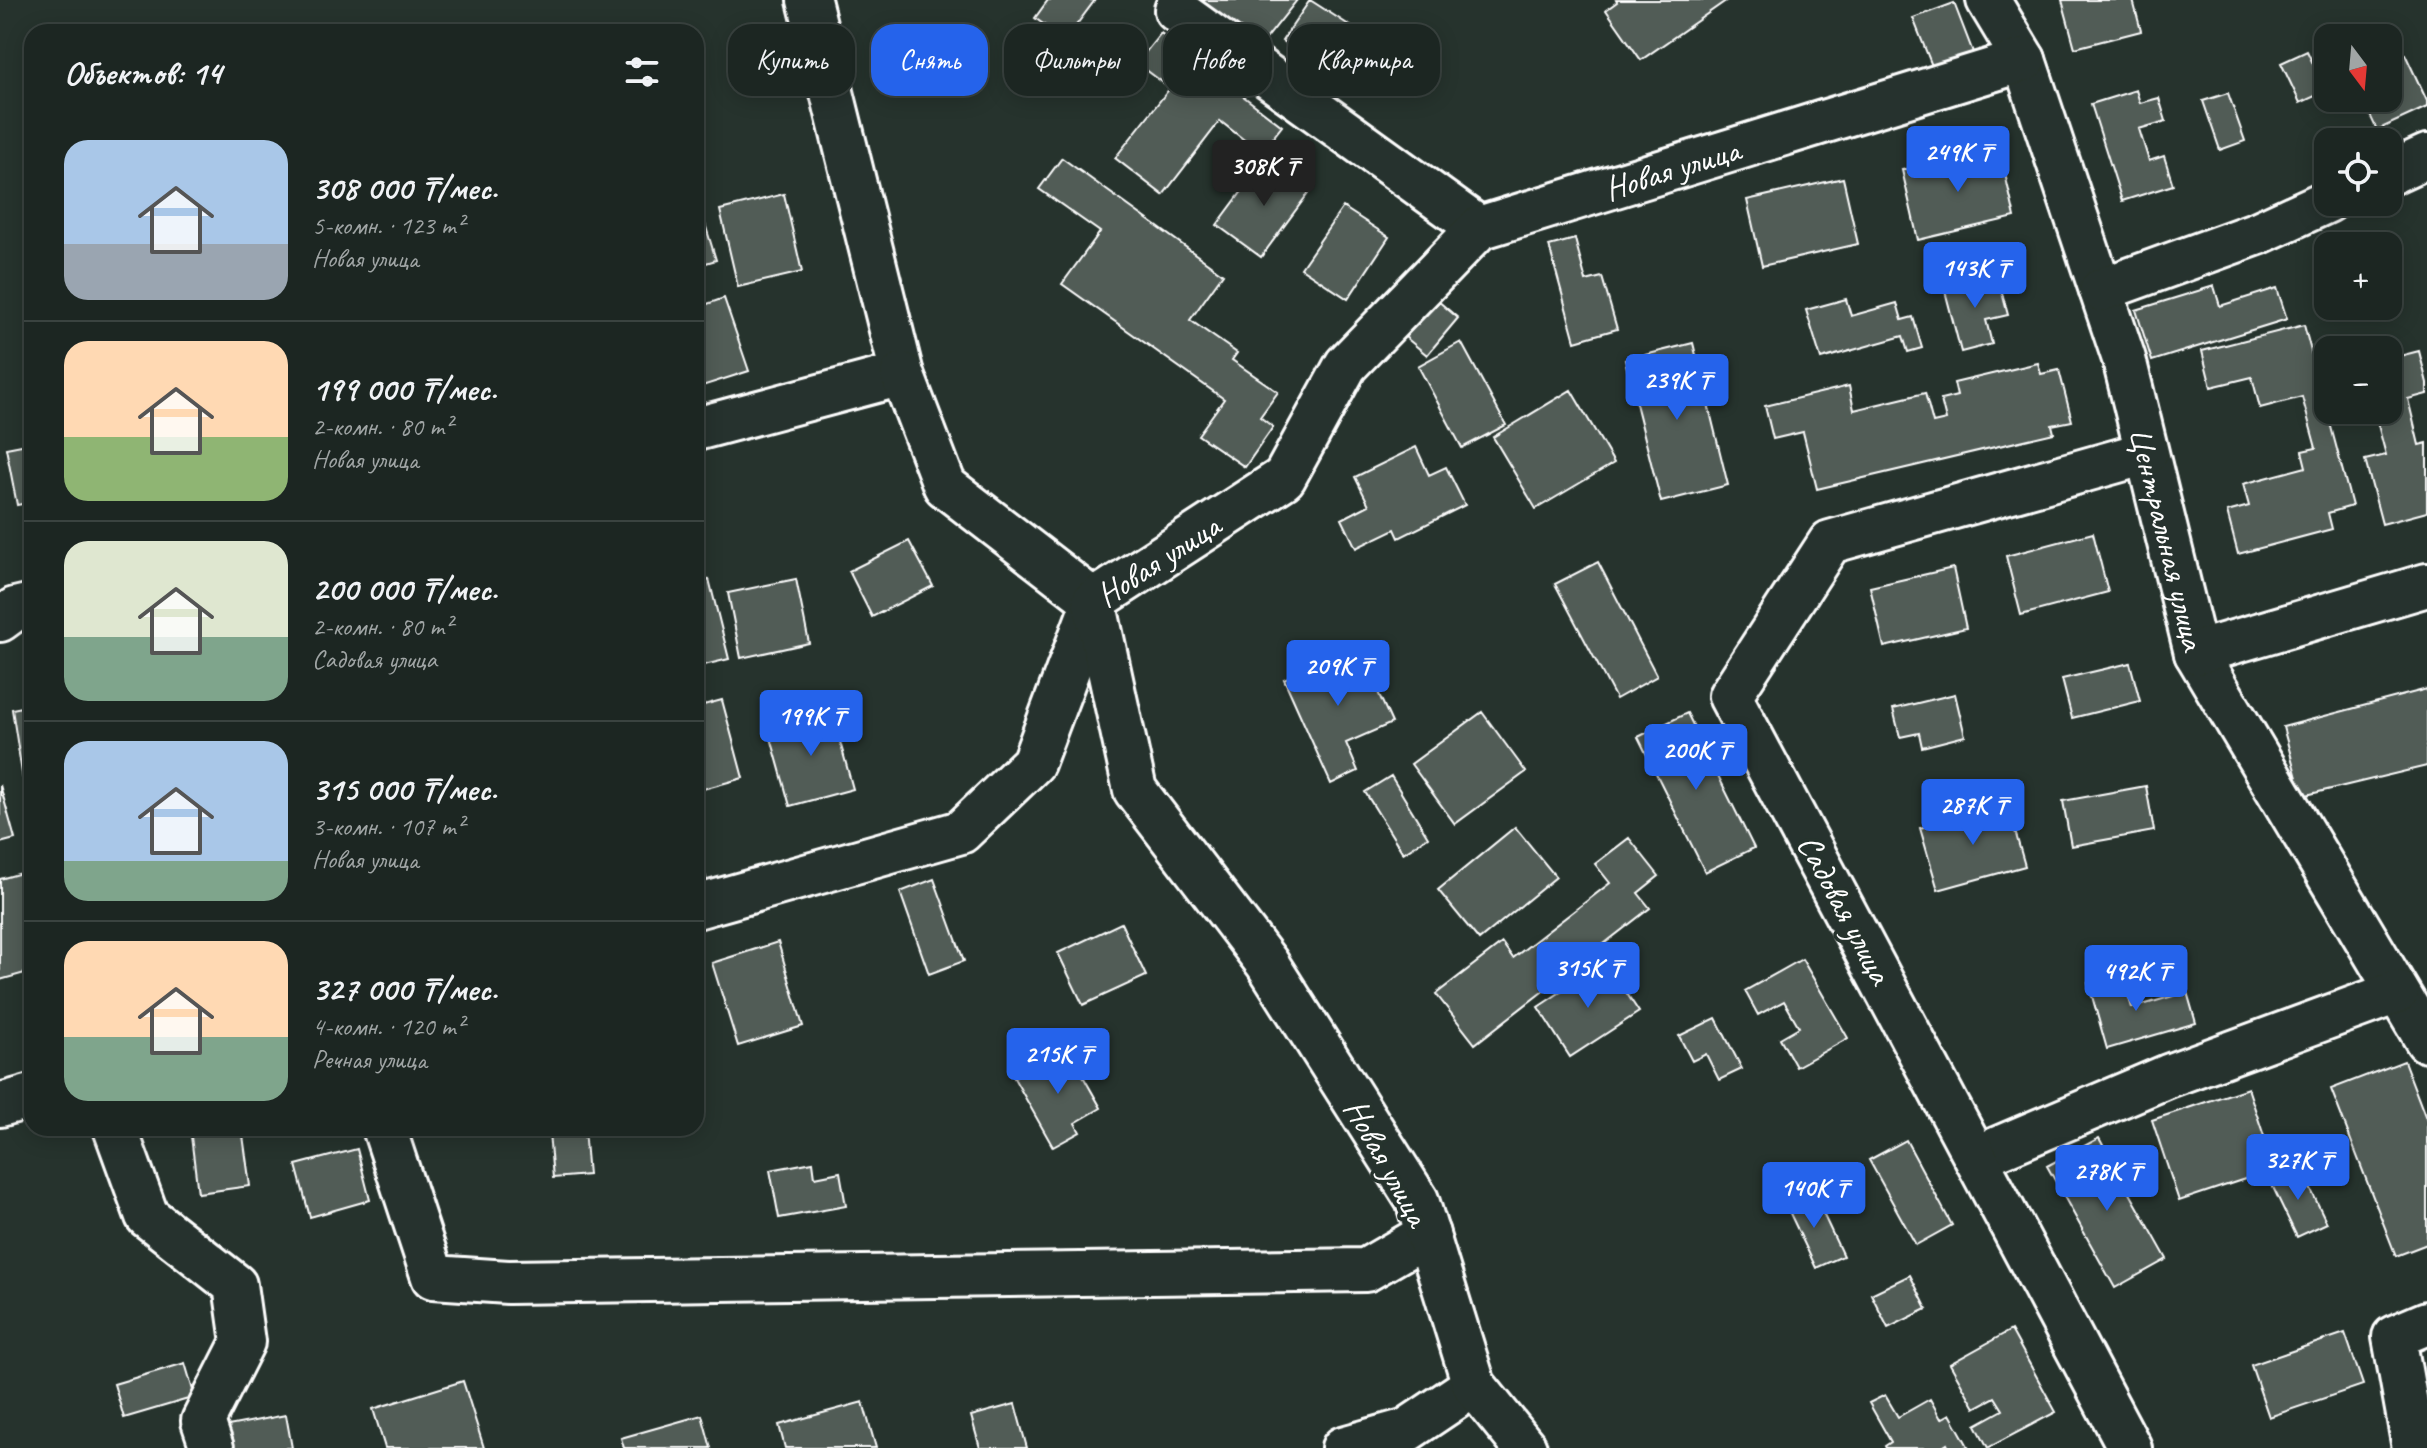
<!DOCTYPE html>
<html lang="ru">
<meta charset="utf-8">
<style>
body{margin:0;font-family:Caveat,sans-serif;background:#252e2a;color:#f1f3f6;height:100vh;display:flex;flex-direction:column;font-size:30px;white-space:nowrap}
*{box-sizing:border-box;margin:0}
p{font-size:26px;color:#a0a5a5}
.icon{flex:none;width:44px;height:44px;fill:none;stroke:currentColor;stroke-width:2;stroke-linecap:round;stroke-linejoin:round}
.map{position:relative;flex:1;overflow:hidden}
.details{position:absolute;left:24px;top:24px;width:680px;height:1112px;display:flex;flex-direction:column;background:#1c2622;border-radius:24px;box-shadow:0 4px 20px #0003,0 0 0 2px #3a4340}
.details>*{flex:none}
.hud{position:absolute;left:728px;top:24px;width:760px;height:72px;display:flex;gap:16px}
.needle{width:52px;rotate:164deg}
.tools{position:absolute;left:2314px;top:24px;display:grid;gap:16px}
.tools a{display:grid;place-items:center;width:88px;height:88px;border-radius:16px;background:#1c2622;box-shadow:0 4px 20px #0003,0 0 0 2px #3a4340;font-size:40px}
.price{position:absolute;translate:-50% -68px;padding:0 18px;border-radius:8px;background:#2563eb;color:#fff;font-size:26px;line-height:52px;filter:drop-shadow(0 2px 4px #0008)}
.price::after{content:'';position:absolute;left:50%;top:48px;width:24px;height:18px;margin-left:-12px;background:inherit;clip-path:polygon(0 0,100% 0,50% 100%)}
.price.active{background:#222;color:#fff}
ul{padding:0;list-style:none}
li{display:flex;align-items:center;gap:24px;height:200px;padding:0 40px}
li+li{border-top:2px solid #3a4340}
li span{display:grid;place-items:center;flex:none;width:224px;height:160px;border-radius:24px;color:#555}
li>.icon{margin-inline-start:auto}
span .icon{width:96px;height:96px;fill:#fffc;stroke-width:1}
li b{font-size:34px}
h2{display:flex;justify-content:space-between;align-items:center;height:96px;padding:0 40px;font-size:34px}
.chip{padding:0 28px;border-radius:24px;background:#1c2622;box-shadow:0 4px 20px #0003,0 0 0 2px #3a4340;font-size:28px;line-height:72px}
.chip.active{background:#2563eb;color:#fff}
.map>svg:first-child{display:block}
</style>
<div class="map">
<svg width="2427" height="1448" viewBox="0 0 2427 1448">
<rect width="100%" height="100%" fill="#26332d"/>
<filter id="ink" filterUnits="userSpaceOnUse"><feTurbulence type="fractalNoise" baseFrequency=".0125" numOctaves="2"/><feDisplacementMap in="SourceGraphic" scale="16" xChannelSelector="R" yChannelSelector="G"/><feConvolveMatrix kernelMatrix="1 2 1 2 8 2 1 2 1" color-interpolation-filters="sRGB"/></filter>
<g filter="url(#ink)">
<!-- building -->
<path fill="#515c57" stroke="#fff" stroke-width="2" d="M 1048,0 L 1095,0 L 1065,40 L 1035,18 Z
M 1196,0 L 1297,0 L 1259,48 Z
M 1310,0 L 1366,36 L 1338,78 L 1282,41 Z
M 1616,0 L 1727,0 L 1641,60 L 1606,10 L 1617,2 Z
M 2062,0 L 2133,0 L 2141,31 L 2075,48 Z
M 1954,3 L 1974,55 L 1934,71 L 1913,18 Z
M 1161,33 L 1282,126 L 1261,153 L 1220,121 L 1163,195 L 1115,158 L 1170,88 L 1137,63 Z
M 2307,51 L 2326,91 L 2300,103 L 2281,63 Z
M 2405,54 L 2427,101 L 2427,107 L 2377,130 L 2362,98 L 2388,98 L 2388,62 Z
M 2136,90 L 2140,103 L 2159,98 L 2166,121 L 2139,129 L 2149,161 L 2164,156 L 2173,185 L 2122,201 L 2091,104 Z
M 2228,93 L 2245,141 L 2220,150 L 2203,101 Z
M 1999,148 L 2015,217 L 1918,240 L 1902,170 Z
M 1062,158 L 1223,274 L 1190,320 L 1237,353 L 1232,360 L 1278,392 L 1260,417 L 1273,427 L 1245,467 L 1198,435 L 1224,399 L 1062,284 L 1100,232 L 1039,189 Z
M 1266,159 L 1310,191 L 1261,257 L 1217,225 Z
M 1843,178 L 1858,244 L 1762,266 L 1747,200 Z
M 696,194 L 716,260 L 696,266 Z
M 784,194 L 802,272 L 738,287 L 720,210 Z
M 1343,207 L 1389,237 L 1348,299 L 1301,268 Z
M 1575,239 L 1586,281 L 1602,277 L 1617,329 L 1575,341 L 1549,246 Z
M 1997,274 L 2008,315 L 1986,320 L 1992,344 L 1961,352 L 1944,287 Z
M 2214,286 L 2220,306 L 2277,288 L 2287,319 L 2152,361 L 2136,310 Z
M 724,298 L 749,371 L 696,388 L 696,308 Z
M 1846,299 L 1851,316 L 1897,303 L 1902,320 L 1913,317 L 1922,348 L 1908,352 L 1903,336 L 1821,359 L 1806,310 Z
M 1437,300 L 1458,318 L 1427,355 L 1405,337 Z
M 2304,325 L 2352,506 L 2328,513 L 2332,529 L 2238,554 L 2227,512 L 2249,506 L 2243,484 L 2306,467 L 2302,451 L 2316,448 L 2302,397 L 2260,408 L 2252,377 L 2211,387 L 2202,351 Z
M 1461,342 L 1506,425 L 1462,448 L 1418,366 Z
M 1693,343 L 1728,485 L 1661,502 L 1625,360 Z
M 2419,351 L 2427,383 L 2427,394 L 2408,399 L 2419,445 L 2427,443 L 2427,512 L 2382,524 L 2365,460 L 2386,455 L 2374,410 L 2388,410 L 2388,359 Z
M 2038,363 L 2041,374 L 2059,370 L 2072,421 L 2052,425 L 2054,433 L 1817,489 L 1803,432 L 1773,439 L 1765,406 L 1849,386 L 1854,410 L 1925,393 L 1933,423 L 1946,420 L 1941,400 L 1957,396 L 1954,383 Z
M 1571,390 L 1614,463 L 1536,509 L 1493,437 Z
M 32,443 L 32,502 L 17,505 L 6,448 Z
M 1416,447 L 1429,475 L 1446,467 L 1465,505 L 1399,538 L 1395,529 L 1356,548 L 1342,519 L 1369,505 L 1355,477 Z
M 2093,533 L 2108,592 L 2021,615 L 2006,556 Z
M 909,541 L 933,586 L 872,617 L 849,571 Z
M 1598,562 L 1657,676 L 1616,699 L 1555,584 Z
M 1953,568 L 1966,628 L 1884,647 L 1870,587 Z
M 709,579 L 729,659 L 696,667 L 696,582 Z
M 796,579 L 809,643 L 741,658 L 728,593 Z
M 1357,646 L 1392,723 L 1346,743 L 1358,771 L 1331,784 L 1284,679 Z
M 2130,663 L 2140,701 L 2072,718 L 2062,679 Z
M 2427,689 L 2427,766 L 2302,796 L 2283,727 Z
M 1955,694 L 1965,736 L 1922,747 L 1919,733 L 1900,737 L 1893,709 Z
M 722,700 L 743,778 L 696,791 L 696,707 Z
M 32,705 L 32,817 L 29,818 L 12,709 Z
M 831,709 L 853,789 L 790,806 L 768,727 Z
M 1482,712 L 1526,772 L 1455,824 L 1411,764 Z
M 1687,713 L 1754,848 L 1705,872 L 1638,737 Z
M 1391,776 L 1428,837 L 1403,853 L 1365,792 Z
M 0,785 L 15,839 L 0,843 Z
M 2146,786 L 2154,831 L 2071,846 L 2063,801 Z
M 2007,803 L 2025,866 L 1938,890 L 1920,828 Z
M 1515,827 L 1556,877 L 1479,940 L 1438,890 Z
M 1629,838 L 1659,876 L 1638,893 L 1650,908 L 1475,1044 L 1436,994 L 1502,943 L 1513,958 L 1610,883 L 1595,864 Z
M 696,841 L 706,878 L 696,881 Z
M 32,870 L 32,971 L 0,980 L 0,879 Z
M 934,879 L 964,961 L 929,974 L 900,892 Z
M 1121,923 L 1146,976 L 1083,1005 L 1058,953 Z
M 778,942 L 803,1026 L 738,1046 L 712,963 Z
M 1802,959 L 1848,1038 L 1796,1067 L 1780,1038 L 1799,1027 L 1784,1001 L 1758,1015 L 1745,991 Z
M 1606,962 L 1639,1012 L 1570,1057 L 1538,1007 Z
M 2121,972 L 2132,1008 L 2187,992 L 2196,1023 L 2107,1049 L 2088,982 Z
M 1716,1018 L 1742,1069 L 1719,1080 L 1706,1054 L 1692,1061 L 1679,1036 Z
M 1067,1048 L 1101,1108 L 1075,1123 L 1080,1132 L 1053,1147 L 1014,1078 Z
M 2404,1061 L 2427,1121 L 2427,1244 L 2396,1256 L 2331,1089 Z
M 2248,1088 L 2275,1169 L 2179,1201 L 2152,1120 Z
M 190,1128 L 242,1128 L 250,1186 L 198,1193 Z
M 584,1130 L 588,1175 L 553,1178 L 549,1133 Z
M 2099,1138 L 2167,1259 L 2115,1288 L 2047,1166 Z
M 1906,1140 L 1952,1225 L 1916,1245 L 1869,1160 Z
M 357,1149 L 370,1200 L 310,1217 L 296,1165 Z
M 813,1162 L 815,1177 L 840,1172 L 846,1206 L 779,1218 L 770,1170 Z
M 2300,1167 L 2327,1223 L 2297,1237 L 2270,1181 Z
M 1813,1192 L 1843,1256 L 1816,1268 L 1786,1205 Z
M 1910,1275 L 1927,1309 L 1888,1328 L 1871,1294 Z
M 2011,1330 L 2056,1412 L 1988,1448 L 1976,1425 L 2003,1410 L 1995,1397 L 1975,1408 L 1950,1364 Z
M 2345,1333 L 2363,1385 L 2269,1417 L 2251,1365 Z
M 185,1363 L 195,1397 L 124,1418 L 114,1384 Z
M 463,1381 L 484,1448 L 385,1448 L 373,1409 Z
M 1885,1395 L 1898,1417 L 1930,1399 L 1941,1419 L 1950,1414 L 1968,1446 L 1964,1448 L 1949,1448 L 1947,1444 L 1941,1448 L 1886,1448 L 1885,1446 L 1891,1442 L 1869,1403 Z
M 863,1402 L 876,1448 L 785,1448 L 779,1425 Z
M 1015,1404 L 1027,1448 L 980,1448 L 971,1416 Z
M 286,1415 L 292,1448 L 232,1448 L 228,1426 Z
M 702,1415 L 711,1448 L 624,1448 L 621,1438 Z"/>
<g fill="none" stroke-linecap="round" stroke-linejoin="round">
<defs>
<g id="minor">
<path id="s1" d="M 1988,0 L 2024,60 L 2124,359 L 2196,653 L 2427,1041"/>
<path d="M 1176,10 L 1479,228"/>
<path d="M 2388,174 L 2427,156"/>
<path d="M 2101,290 L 2258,233 L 2328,201"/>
<path d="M 696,429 L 902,374 L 809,0"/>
<path d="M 0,620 L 15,609 L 32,605"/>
<path d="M 2196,653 L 2427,585"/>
<path d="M 696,907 L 961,832 L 1033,763 L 1094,601 L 945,486 L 902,374"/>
<path d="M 0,1105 L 32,1096"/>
<path d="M 115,1128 L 147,1216 L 235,1285 L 243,1342 L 203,1421 L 212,1448"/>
<path d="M 384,1128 L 433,1277 L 508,1282 L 1366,1270 L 1428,1234"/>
<path d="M 1977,1157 L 2168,1076 L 2397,992"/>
<path d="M 1343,1448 L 1407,1430 L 1474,1385"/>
<path id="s2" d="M 1525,1448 L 1474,1385 L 1417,1200 L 1267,963 L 1135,790 L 1094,601 L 1284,478 L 1346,365 L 1479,228 L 2024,60"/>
<path d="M 2130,1448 L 1730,696 L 1830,542 L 2146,453"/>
<path d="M 2414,1448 L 2394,1337 L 2427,1323"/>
</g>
</defs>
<!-- minor casing -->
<use href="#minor" stroke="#fff" stroke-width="48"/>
<!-- minor -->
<use href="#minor" stroke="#26332d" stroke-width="42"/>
</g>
</g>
<g text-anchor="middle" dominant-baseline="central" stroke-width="7" stroke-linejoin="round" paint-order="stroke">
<!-- street labels -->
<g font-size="34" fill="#fff" stroke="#26332d">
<text stroke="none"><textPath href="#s2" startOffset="1714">Новая улица</textPath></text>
<text stroke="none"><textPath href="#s1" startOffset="570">Центральная улица</textPath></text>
<text stroke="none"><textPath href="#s2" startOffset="1042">Новая улица</textPath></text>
<text transform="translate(1845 909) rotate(62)">Садовая улица</text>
<text transform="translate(1387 1162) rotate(61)">Новая улица</text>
</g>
</g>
</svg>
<div class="tools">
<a><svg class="needle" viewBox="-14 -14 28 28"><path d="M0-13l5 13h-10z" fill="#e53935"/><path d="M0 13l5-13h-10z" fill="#a0a5a5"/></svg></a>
<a><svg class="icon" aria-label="locate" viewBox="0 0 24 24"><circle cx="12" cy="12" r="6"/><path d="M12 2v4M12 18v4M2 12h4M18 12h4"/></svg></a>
<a>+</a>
<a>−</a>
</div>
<b class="price" style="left:1958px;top:194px">249K ₸</b>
<b class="price active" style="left:1264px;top:208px">308K ₸</b>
<b class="price" style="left:1975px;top:310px">143K ₸</b>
<b class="price" style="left:1677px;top:422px">239K ₸</b>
<b class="price" style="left:1338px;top:708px">209K ₸</b>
<b class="price" style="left:811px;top:758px">199K ₸</b>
<b class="price" style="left:1696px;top:792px">200K ₸</b>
<b class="price" style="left:1973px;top:847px">287K ₸</b>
<b class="price" style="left:1588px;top:1010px">315K ₸</b>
<b class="price" style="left:2136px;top:1013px">492K ₸</b>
<b class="price" style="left:1058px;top:1096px">215K ₸</b>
<b class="price" style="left:2298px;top:1202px">327K ₸</b>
<b class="price" style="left:2107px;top:1213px">278K ₸</b>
<b class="price" style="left:1814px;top:1230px">140K ₸</b>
<div class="hud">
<a class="chip">Купить</a>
<a class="chip active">Снять</a>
<a class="chip">Фильтры</a>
<a class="chip">Новое</a>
<a class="chip">Квартира</a>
</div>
<section class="details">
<h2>Объектов: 14<svg class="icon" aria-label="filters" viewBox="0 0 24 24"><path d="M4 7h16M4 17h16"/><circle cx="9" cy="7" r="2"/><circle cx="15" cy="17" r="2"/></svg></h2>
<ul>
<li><span style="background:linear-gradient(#a9c7e8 65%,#9aa5b1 0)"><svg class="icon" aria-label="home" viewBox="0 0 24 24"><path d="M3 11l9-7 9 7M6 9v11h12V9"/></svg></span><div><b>308 000 ₸/мес.</b><p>5-комн. · 123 m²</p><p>Новая улица</p></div></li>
<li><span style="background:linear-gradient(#ffd9b3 60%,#8fb573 0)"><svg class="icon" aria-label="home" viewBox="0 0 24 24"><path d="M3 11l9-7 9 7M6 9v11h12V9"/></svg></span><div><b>199 000 ₸/мес.</b><p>2-комн. · 80 m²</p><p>Новая улица</p></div></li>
<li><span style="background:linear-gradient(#dfe7d0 60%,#7fa58c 0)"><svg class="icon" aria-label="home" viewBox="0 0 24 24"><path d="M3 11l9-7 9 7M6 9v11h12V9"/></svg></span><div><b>200 000 ₸/мес.</b><p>2-комн. · 80 m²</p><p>Садовая улица</p></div></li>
<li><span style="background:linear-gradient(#a9c7e8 75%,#7fa58c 0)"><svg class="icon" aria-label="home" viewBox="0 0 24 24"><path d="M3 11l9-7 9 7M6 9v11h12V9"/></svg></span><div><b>315 000 ₸/мес.</b><p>3-комн. · 107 m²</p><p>Новая улица</p></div></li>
<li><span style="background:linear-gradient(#ffd9b3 60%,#7fa58c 0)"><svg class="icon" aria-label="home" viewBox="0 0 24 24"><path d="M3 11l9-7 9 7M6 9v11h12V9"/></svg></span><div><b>327 000 ₸/мес.</b><p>4-комн. · 120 m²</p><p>Речная улица</p></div></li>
</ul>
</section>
</div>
